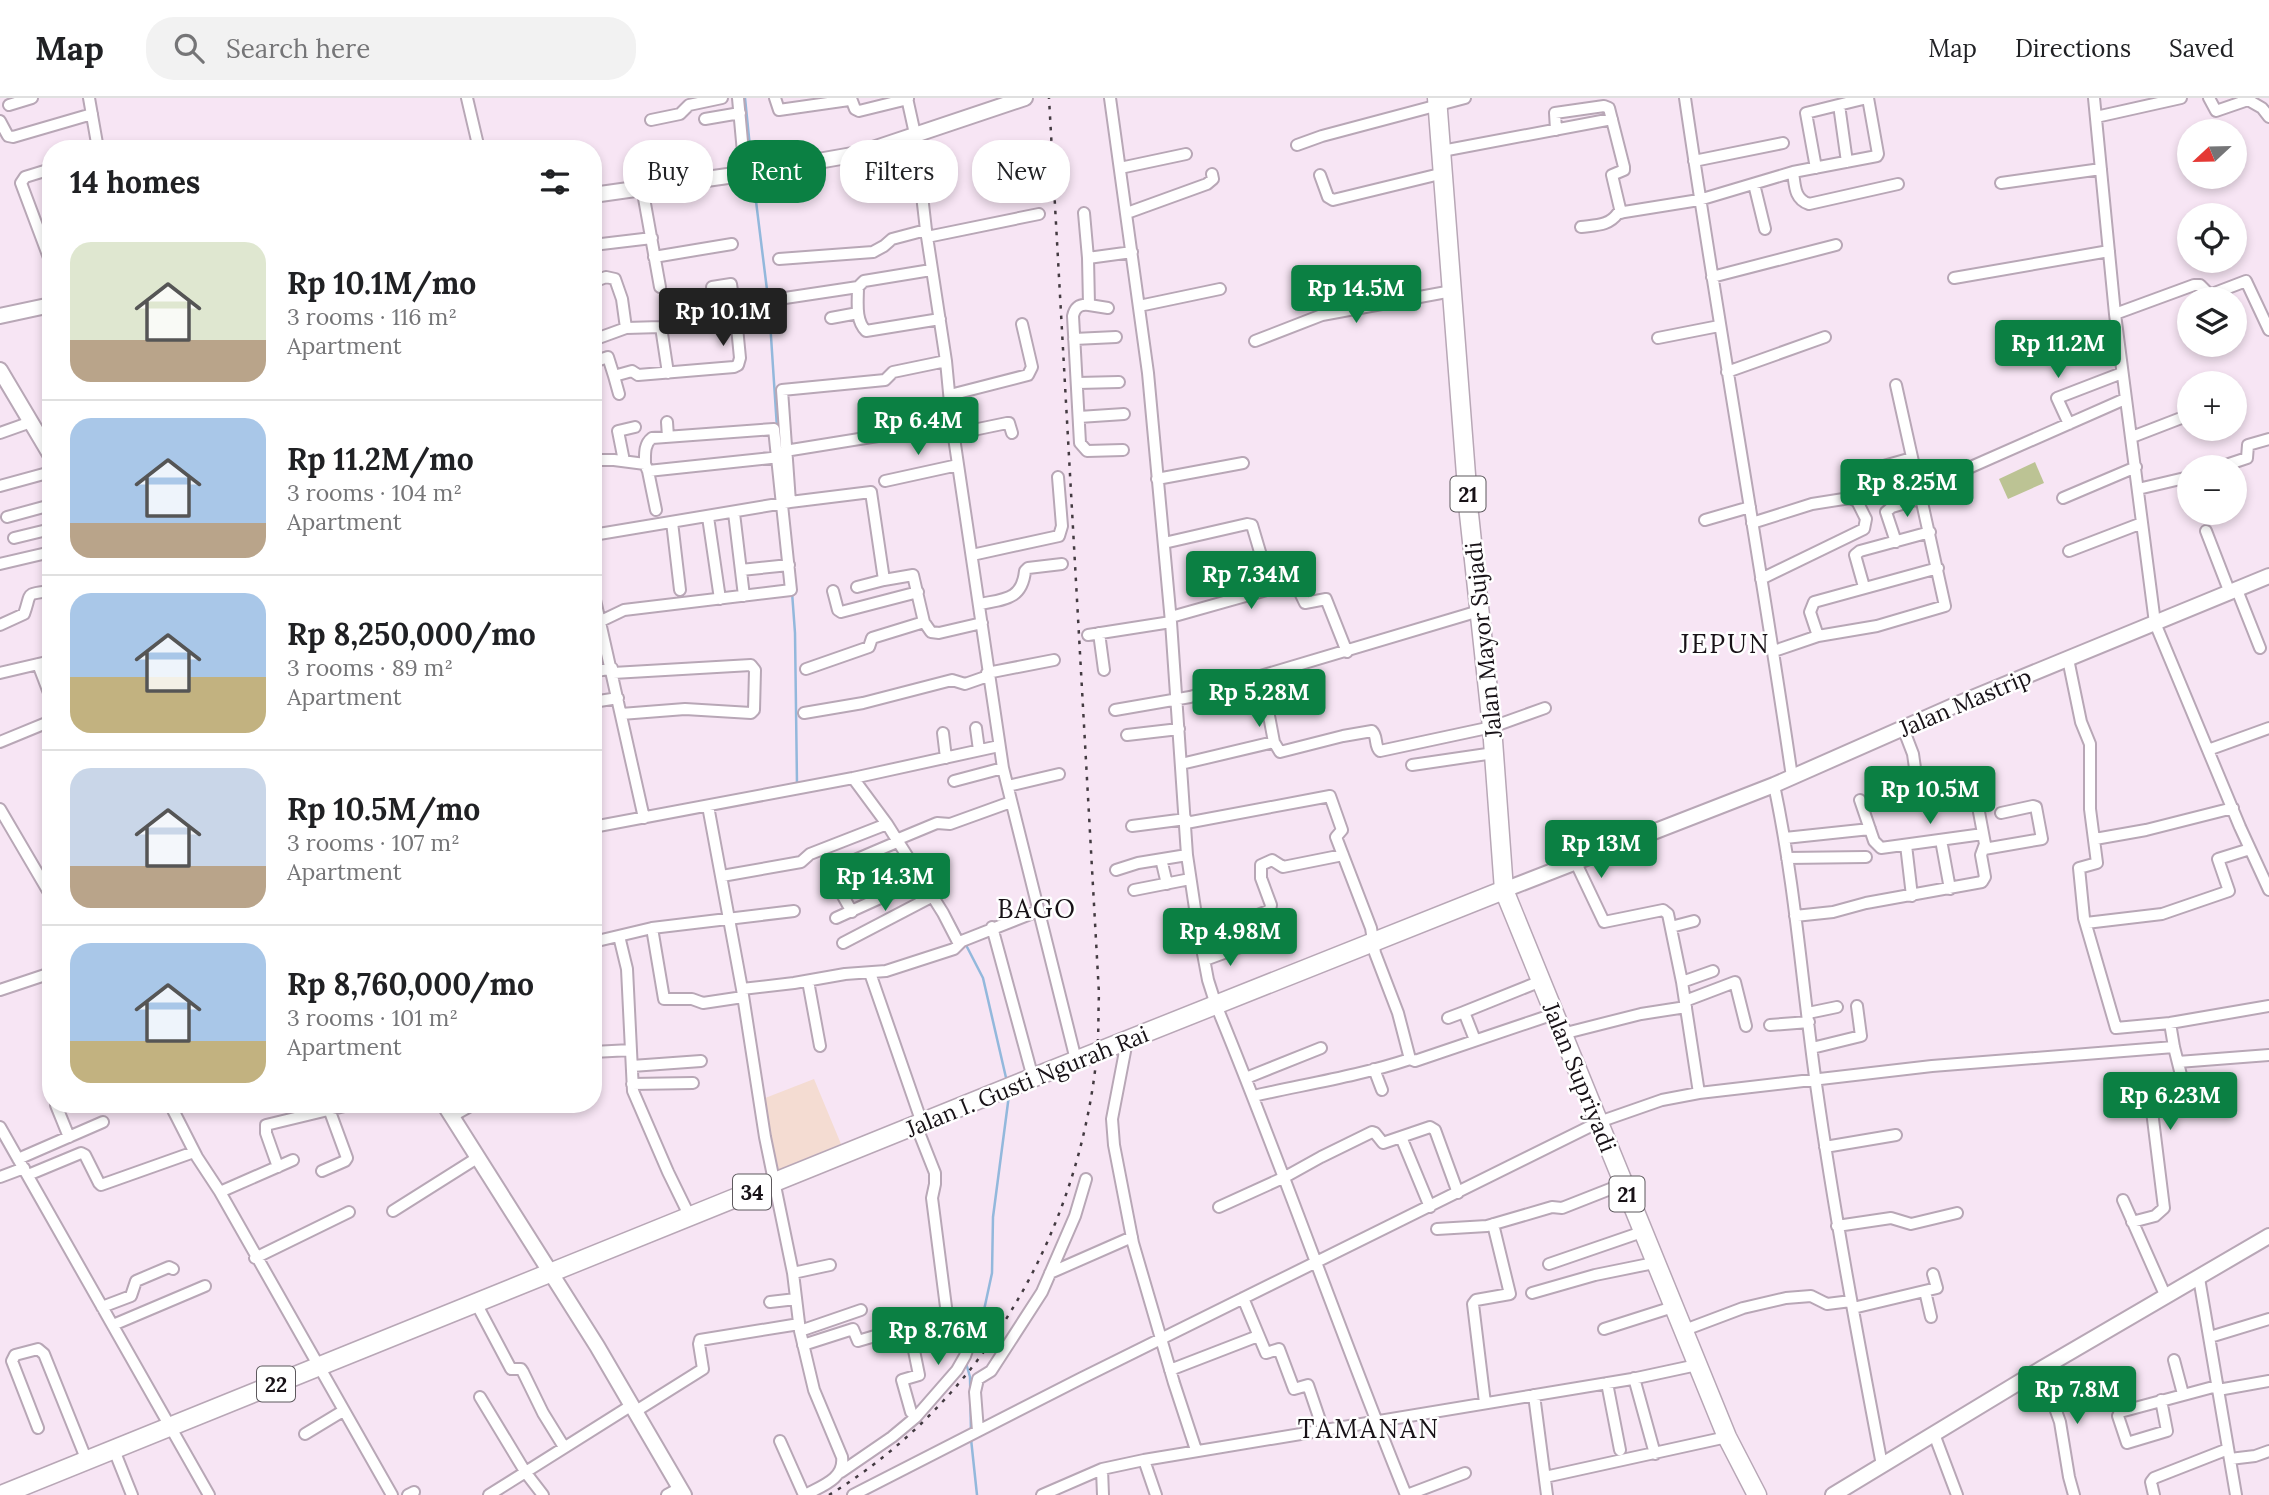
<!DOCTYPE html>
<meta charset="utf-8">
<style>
body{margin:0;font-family:Lora,serif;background:#f2f2f2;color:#202124;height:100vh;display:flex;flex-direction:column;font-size:26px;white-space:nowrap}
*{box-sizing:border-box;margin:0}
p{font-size:23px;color:#757577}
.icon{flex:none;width:38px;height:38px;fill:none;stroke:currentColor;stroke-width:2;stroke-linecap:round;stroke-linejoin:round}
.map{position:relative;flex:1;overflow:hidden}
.details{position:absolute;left:42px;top:42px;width:560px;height:973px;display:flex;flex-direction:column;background:#fff;border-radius:28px;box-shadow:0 4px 10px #0003}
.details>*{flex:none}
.top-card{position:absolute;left:623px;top:42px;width:665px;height:63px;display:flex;gap:14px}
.needle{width:46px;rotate:248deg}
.buttons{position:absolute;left:2177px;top:21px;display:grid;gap:14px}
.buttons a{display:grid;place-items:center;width:70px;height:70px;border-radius:50%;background:#fff;box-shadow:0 4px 10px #0003;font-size:35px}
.price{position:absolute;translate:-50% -60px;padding:0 16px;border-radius:7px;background:#0b8043;color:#fff;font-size:23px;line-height:46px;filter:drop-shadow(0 2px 4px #0008)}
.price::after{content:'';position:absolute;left:50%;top:42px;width:21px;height:16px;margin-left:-10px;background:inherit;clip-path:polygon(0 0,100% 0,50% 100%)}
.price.on{background:#222;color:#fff}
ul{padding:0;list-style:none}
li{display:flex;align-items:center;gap:21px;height:175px;padding:0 28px}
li+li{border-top:2px solid #e0e0e0}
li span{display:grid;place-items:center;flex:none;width:196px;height:140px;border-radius:21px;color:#555}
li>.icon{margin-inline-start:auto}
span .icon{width:84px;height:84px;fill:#fffc;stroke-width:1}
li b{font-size:30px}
h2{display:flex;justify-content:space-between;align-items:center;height:84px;padding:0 28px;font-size:30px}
.chip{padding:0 24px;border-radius:28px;background:#fff;box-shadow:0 4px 10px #0003;font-size:24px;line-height:63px}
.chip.on{background:#0b8043;color:#fff}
header{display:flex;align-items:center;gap:42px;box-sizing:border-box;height:98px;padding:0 35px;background:#fff;border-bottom:2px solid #e0e0e0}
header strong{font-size:33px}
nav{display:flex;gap:38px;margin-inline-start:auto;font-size:24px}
.search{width:490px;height:63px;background:#f2f2f2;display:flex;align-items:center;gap:18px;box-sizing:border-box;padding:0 24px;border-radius:28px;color:#757577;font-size:26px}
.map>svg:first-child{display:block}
</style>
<header>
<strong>Map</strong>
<div class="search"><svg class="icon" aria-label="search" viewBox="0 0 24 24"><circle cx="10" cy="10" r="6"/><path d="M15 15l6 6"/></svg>Search here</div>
<nav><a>Map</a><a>Directions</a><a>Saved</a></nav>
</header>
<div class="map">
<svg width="2269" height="1397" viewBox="0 0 2269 1397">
<rect width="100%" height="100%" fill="#f7e5f4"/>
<!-- medical -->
<path fill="#f4dcd2" d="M 814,981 L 841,1046 L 775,1073 L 760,1002 Z"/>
<!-- green -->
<path fill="#bcc394" d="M 2035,364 L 2044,385 L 2008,401 L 1999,381 Z"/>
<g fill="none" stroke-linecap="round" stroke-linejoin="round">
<!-- stream -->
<path stroke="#93b8dc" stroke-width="2.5" d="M 745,0 L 752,69
M 753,79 L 769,208 L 777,330
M 792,494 L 795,535 L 797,686
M 951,819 L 963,841
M 966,847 L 983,880 L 1007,984
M 981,1226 L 992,1175 L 993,1119 L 1009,997
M 966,1265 L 970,1279 L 971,1335
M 971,1341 L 977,1397"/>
<defs>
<path id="minor" d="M 89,0 L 98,51
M 467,0 L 479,51
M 738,0 L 745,76
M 775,0 L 779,12 L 849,2 L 852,3 L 855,11 L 859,13 L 908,1
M 907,0 L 915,36 L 926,132 L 946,263 L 952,326 L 1003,670 L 1076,962
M 1110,0 L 1148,275 L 1171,524 L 1187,757 L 1197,824 L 1208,882 L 1216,907 C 1283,1069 1340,1235 1406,1397
M 1685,0 C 1718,227 1759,452 1792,679
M 2094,0 L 2115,216 L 2155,525 L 2240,729 L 2269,792
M 2209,0 L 2216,13 L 2248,2 L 2262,10 L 2269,19
M 9,7 L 32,0
M 1839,7 L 1847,64
M 2096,19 L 2181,0
M 705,21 L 740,15
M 651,22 L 680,16 L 689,7 L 722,0
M 0,23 L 8,38 L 13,39 L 92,16
M 1556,32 L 1555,15 L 1604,8 L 1609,10 L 1624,69 L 1624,72 L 1612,77 L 1621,115
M 1297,47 L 1322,38 L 1465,0
M 1442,53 L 1612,21
M 1694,63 L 1783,45
M 1120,70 L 1186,56
M 1816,70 L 1806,15 L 1867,0
M 51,71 L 25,79 L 21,85 L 51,165
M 1793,74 C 1795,87 1794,101 1809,106 L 1898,86
M 1320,77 L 1328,99 L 1333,102 L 1444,75
M 2001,85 L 2101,71
M 1754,86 L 1765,131
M 642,89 L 660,189
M 1084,115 L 1088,160
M 1127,115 L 1207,86 L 1213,81 L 1212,76
M 1581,129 C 1596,127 1609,128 1618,115 L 1699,102 L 1793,74 L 1877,58 L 1878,56 L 1868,0
M 927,139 L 1039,116
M 593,147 L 652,140
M 654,159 L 732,146
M 779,161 L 873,154 L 884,148 L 892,141 L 926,132
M 1712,179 L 1836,147
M 1954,180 L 2109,153
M 593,184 L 606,179 L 615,181 L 622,201 L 626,230
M 712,189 L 731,186 L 736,219
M 858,189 C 858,204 855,222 866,233 L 940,221
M 785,200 L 858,189 L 864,183 L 931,172
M 1089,207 L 1108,210
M 1139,208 L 1220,191
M 2115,216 L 2194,187 L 2200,187 L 2208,195 L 2212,196 L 2246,183 L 2269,232
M 831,220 L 858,215
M 661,229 L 668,275
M 1658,240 L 1719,228
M 1074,241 L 1116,239
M 593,242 L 626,230 L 661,229 L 736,219 L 740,260 L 738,267 L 734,269 L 638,277 L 632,273 L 614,278 L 608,259 L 593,264
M 1255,243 L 1322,217 L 1452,193
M 1727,274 L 1825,239
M 614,278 L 619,296
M 1078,285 L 1119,284
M 950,297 L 1028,277 L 1032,269 L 1022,226
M 1079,319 L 1124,316
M 667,324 L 668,339
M 2069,326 L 2057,300 L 2122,275
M 0,335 L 31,324
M 954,336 L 1007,325 L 1009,325 L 1012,335
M 2132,339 L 2189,317
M 1123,352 L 1087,353 L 1080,345 L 1073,218 C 1075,209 1080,206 1089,207 L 1088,160 L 1132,154
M 785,353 L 952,326
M 593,362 L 614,362 L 645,366 L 648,373 L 780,359
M 624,363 L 618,333 L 635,329
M 2220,369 L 2247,360 L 2248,347 L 2269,341
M 648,373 L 656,412
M 1866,373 L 1912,360
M 1955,376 L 2125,301
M 1157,381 L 1243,365
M 885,383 L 958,367
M 0,388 L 51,374
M 2138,391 L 2189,379
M 2063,400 L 2136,369
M 790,404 L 782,292 L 885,282 L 893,274 L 946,263
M 734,415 L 744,498
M 7,419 L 51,407
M 708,419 L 720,501
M 1705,422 L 1750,409
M 672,424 L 680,492
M 1752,425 L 1812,406 L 1850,400 L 1857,403 L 1866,421 L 1864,431 L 1761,481
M 2206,433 L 2230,495
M 593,437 L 790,404 L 871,394 L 884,482 L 913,477 L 924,524 L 931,534 L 939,535 L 982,525
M 14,440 L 51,431
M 1896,444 L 1886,414 L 1892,409 L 1922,400
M 1164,445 L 1247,426 L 1252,427 L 1271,491
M 2069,453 L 2142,425
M 972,457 L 1059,438 L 1062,428 L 1058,379
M 0,466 L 51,454
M 741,472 L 789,467
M 857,489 L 884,482
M 1864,489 L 1855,457 L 1860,453 L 1930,434
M 2237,492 L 2260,550
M 593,493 L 644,720
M 833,493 L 838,512 L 841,514 L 918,494
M 980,506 C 1004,501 1022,502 1025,473 L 1028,470 L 1062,466
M 1171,519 L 1295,484 L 1305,505 L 1326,501 L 1347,554
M 601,523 L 624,512 L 791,492 L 774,331 L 652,340 C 644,346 645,356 645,366
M 0,527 L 24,516 C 32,494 24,496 51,493
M 1099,535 L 1104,572
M 1088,537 L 1171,524
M 1818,538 L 1810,514 L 1814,504 L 1938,470
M 1774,553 L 1818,538 L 1877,528 L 1945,508 L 1896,287
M 2068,561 L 2081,624 L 2090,646 L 2090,711 L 2097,765 L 2079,770 L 2084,820 L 2116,930 L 2170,925 L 2269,908
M 38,566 L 51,600
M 806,571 L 869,549 L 872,540 L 924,524
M 593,574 L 612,570
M 0,575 L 51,563
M 613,575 L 751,567 L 755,572 L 754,612 L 751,615 L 685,611 L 621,616
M 987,575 L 1054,562
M 1266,602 L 1274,644
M 593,604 L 618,600
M 1115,612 L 1190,599 L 1479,513
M 804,615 L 863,605 L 952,582 L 965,586 L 988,578
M 976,630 L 979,652
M 1903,630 L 1913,656 L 1916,677
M 943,635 L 946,660
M 1127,637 L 1179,631
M 0,644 L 51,623
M 2208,652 L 2269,630
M 1181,666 L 1274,644 L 1280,654 L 1343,638 L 1372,633 C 1378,638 1374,648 1380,653 L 1492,629 L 1545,610
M 1412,667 L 1494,655
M 853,680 L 887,726 L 943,815 L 959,846
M 954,683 L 1003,670
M 1774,687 C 1795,785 1802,886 1816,986 C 1834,1114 1858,1241 1882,1367
M 1008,688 L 1059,676
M 1860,702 L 1874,743 L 1881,750 L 1983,736
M 708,708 L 742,891 L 765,1039 L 793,1175 L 800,1233 L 814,1292 L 842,1359 C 845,1381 821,1388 805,1397
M 0,711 L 51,798
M 1186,725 L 1330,698 L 1342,732 L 1336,739 L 1371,830 L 1375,855 L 1398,915 L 1410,961 C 1359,978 1306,986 1253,998
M 1132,728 L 1186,721
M 593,729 L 853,680 L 999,648
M 1785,740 L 1870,731
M 2095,741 L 2146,732 L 2233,710
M 896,742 L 937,725 L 950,726 L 1011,704
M 1941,742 L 1950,791
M 1906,747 L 1912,798
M 1984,751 L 2042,741 L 2036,709 L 2033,708 L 2001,715
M 1787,760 L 1866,759
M 1575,763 L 1604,824 L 1663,812 L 1668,816 L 1682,884 L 1699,995
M 1162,765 L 1167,786
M 1116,772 L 1138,765 L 1187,757
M 722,778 L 801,764 L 810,756 L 887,726
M 1134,792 L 1190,781
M 852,814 L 829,773 L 897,744
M 1795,818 L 1833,814 L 1866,805 L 1982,784 L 1985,779 L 1981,757 L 1985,746 L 1973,682
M 836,820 L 922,781
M 2086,825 L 2162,816 L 2229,793 L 2218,761 L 2250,751
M 992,829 L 1033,980
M 1671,829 L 1694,823
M 652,830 L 664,901 L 692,901 L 703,905 L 743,899
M 619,838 L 627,871 L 633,993 L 668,1074 L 690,1119
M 1200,841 L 1270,812 L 1271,807 L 1261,780 L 1261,767 L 1272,762 L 1283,769 L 1343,757
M 593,844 L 652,830 L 794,813
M 843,845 L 933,798
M 1205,862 L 1243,848
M 870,875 L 922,1025
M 808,883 L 820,948
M 1682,884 L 1713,873
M 742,891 L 794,885 L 845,876 L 886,873 L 954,851 L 962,843 L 1038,813
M 0,892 L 51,875
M 1685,903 L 1735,884 L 1746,928
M 1464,914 L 1541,883
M 1808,915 L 1837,909
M 1448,920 L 1464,914 L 1475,942
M 1770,927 L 1809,924
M 1562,936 L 1641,916 L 1686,909
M 1127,943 L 1112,1021 L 1114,1047 L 1133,1145 L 1174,1285 L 1196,1352
M 1812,950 L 1861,938 L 1857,908
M 593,954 L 631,952
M 1410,961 L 1415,963 L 1554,916
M 2178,964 L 2269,957
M 632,968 L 701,963
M 1374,971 L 1382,992
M 1246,980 L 1321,950
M 632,986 L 693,985
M 170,1006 L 197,1059 L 220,1094 L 392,1397
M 56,1007 L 69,1039
M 451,1019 L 474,1006
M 916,1027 L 935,1075 L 935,1086 L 932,1100 L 951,1248
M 0,1029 L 209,1397
M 1401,1039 L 1430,1109
M 1825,1049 L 1896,1037
M 18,1061 L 103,1024
M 278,1069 L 266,1035 L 266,1027 L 353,1006
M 322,1073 L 345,1063 L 347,1060 L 329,1011
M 28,1077 L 81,1055 L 85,1057 L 99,1085 L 101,1087 L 194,1054
M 0,1079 L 24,1070
M 220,1094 L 293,1062
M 2123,1102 L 2166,1199
M 1219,1109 L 1285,1079 L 1321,1059 L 1372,1034 L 1375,1035 L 1383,1045 L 1430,1029 L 1435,1032 L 1458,1095
M 393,1113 L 477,1060
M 2132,1124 L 2155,1118 L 2164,1110 L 2152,1013 C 2162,1004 2176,1006 2186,997 L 2174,949 L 2170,925
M 1837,1128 L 1891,1120 L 1911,1126 L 1957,1115
M 1437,1131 L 1487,1128 L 1552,1109 L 1562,1110 L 1623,1086
M 255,1160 L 349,1114
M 1549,1166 L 1642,1134
M 793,1175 L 830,1167
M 1050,1175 L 1132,1139
M 2199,1180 L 2236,1397
M 1925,1193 L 1931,1219
M 1532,1195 L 1595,1177 L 1654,1165
M 1243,1200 L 1266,1255 L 1279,1251 L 1294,1291 L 1308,1287 L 1323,1331
M 770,1204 L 796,1201
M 476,1205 L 511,1271 L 521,1271 L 523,1274 L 543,1315 L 564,1349
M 102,1209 L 131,1198 L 136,1183 L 169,1169 L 173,1171
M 1853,1210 L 1937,1190 L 1933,1176
M 113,1227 L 205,1188
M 909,1228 L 939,1225 L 980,1229
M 1604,1231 L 1673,1209
M 800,1233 L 861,1212
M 1682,1233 L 1743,1210 L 1786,1200 L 1811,1198 L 1827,1206 L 1851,1203
M 2210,1239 L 2269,1221
M 803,1247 L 853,1231 L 858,1243 L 909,1228 L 919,1277 L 902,1282 L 911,1314 L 916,1319
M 2174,1262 L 2183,1296
M 2041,1271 L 2060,1324 L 2069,1379 L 2074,1397
M 1170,1272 L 1258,1238
M 1634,1280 L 1655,1356
M 1607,1285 L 1620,1352
M 2218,1292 L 2269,1283
M 1534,1297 L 1547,1397
M 480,1299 L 526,1375 L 543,1397
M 2161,1302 L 2167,1333 L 2127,1345 L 2118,1318 L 2120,1314 L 2217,1288
M 1485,1305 L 1473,1206 L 1476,1202 L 1510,1196 L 1493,1126
M 636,1313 L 703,1271 L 699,1246 L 700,1242 L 799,1226
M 38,1330 L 12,1263 L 15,1257 L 38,1251 L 44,1256 L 87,1363
M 978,1333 L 975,1294 L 978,1281 L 991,1273 L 1042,1194 L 1075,1118 L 1086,1081
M 305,1336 L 343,1313
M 1934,1336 L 1957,1397
M 780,1343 L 804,1397
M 114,1352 L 132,1397
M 2230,1361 L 2255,1358 L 2269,1353
M 1144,1362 L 1156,1397
M 1102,1371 L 1103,1397
M 841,1374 L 892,1339 L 916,1319 L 957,1272 L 965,1258 L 976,1227
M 1545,1379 L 1727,1339
M 408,1397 L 414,1394
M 489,1397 L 632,1307
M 667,1397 L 680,1390
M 853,1397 L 1080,1281 L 1599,1024 L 1662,1002 L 1699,995 L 1932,968 L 2174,949
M 1042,1397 L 1102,1371 L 1144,1362 L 1632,1281 L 1697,1267
M 1407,1397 L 1465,1375
M 2154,1397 L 2151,1384 L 2154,1380 L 2228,1351"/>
<path id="major" d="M 593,97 L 756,74 L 858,56 L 1025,0
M 0,218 L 51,207
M 0,272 L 51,358
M 1504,792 L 1774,687 L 1960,605 L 2269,478
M 444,1006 L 597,1248 L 684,1397
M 1833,1397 L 2041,1271 L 2269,1138"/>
<path id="highway" d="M 1437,0 L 1469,416 L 1492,629 L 1504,792 L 1727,1339 L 1757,1397
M 1,1397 L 1012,988 L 1504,792"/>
</defs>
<!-- minor casing -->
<use href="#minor" stroke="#b8a7b6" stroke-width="14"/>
<!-- major casing -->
<use href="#major" stroke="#b8a7b6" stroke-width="18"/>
<!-- highway casing -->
<use href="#highway" stroke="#b8a7b6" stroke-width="21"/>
<!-- minor -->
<use href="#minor" stroke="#fff" stroke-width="10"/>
<!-- major -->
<use href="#major" stroke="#fff" stroke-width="14"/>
<!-- highway -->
<use href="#highway" stroke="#fff" stroke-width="18"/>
<!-- rail -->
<path stroke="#433a41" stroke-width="2.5" stroke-dasharray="3.5 7" stroke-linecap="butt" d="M 829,1397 C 983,1303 1080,1133 1097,955 C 1099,936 1098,916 1099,896 L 1049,0"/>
</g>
<g text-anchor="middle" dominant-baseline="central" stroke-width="5" stroke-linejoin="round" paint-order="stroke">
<!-- shield labels -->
<g fill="#fff" stroke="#5d595d" stroke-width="2">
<rect x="1450.5" y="378.5" width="35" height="35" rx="5"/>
<rect x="733" y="1076.5" width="38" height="35" rx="5"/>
<rect x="1609.5" y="1078.5" width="35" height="35" rx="5"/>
<rect x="257" y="1268.5" width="38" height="35" rx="5"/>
</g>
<g font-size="21" font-weight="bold" fill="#181217">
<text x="1468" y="396">21</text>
<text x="752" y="1094">34</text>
<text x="1627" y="1096">21</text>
<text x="276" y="1286">22</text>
</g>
<!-- street labels -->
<g font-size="23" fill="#181217" stroke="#fff">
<text transform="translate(1483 542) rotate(-96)">Jalan Mayor Sujadi</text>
<text transform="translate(1965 604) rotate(-23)">Jalan Mastrip</text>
<text transform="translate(1580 979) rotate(68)">Jalan Supriyadi</text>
<text transform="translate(1027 983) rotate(-22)">Jalan I. Gusti Ngurah Rai</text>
</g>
<!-- quarter labels -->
<g font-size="26" letter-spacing="2" fill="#181217" stroke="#fff">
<text x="1725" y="545">JEPUN</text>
<text x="1037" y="810">BAGO</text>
<text x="1369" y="1330">TAMANAN</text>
</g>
</g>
</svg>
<div class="buttons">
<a><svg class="needle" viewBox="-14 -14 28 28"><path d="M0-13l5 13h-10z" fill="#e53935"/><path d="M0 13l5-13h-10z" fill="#757577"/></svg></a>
<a><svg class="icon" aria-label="locate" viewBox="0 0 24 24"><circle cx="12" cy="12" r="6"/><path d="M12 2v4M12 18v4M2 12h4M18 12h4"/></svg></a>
<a><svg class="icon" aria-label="layers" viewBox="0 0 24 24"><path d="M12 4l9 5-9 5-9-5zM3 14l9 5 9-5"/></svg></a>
<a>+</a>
<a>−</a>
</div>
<b class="price" style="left:1356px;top:227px">Rp 14.5M</b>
<b class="price on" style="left:723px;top:250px">Rp 10.1M</b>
<b class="price" style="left:2058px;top:282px">Rp 11.2M</b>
<b class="price" style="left:918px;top:359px">Rp 6.4M</b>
<b class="price" style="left:1907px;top:421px">Rp 8.25M</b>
<b class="price" style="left:1251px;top:513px">Rp 7.34M</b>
<b class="price" style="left:1259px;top:631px">Rp 5.28M</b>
<b class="price" style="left:1930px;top:728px">Rp 10.5M</b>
<b class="price" style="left:1601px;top:782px">Rp 13M</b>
<b class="price" style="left:885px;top:815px">Rp 14.3M</b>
<b class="price" style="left:1230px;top:870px">Rp 4.98M</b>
<b class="price" style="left:2170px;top:1034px">Rp 6.23M</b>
<b class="price" style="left:938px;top:1269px">Rp 8.76M</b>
<b class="price" style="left:2077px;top:1328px">Rp 7.8M</b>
<div class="top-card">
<a class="chip">Buy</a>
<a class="chip on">Rent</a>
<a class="chip">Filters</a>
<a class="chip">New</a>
</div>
<section class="details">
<h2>14 homes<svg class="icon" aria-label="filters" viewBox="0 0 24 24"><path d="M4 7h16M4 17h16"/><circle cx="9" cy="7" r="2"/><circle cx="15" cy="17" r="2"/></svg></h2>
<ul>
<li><span style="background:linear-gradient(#dfe7d0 70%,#b9a48a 0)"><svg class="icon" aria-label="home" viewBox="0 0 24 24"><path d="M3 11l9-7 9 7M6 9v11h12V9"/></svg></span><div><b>Rp 10.1M/mo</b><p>3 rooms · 116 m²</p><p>Apartment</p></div></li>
<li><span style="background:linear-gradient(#a9c7e8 75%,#b9a48a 0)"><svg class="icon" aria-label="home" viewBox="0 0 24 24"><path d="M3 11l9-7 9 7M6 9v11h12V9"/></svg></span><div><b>Rp 11.2M/mo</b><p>3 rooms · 104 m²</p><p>Apartment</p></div></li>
<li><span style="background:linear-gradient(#a9c7e8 60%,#c2b280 0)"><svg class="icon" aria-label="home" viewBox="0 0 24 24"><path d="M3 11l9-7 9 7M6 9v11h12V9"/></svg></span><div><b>Rp 8,250,000/mo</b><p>3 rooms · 89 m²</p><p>Apartment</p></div></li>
<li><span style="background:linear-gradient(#c9d6e8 70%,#b9a48a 0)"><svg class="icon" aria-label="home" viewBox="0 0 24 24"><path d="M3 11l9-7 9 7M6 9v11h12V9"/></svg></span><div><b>Rp 10.5M/mo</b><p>3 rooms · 107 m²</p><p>Apartment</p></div></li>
<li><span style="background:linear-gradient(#a9c7e8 70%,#c2b280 0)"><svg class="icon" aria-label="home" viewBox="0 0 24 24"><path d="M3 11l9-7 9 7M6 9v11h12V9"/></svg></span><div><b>Rp 8,760,000/mo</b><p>3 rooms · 101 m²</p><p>Apartment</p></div></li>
</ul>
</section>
</div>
